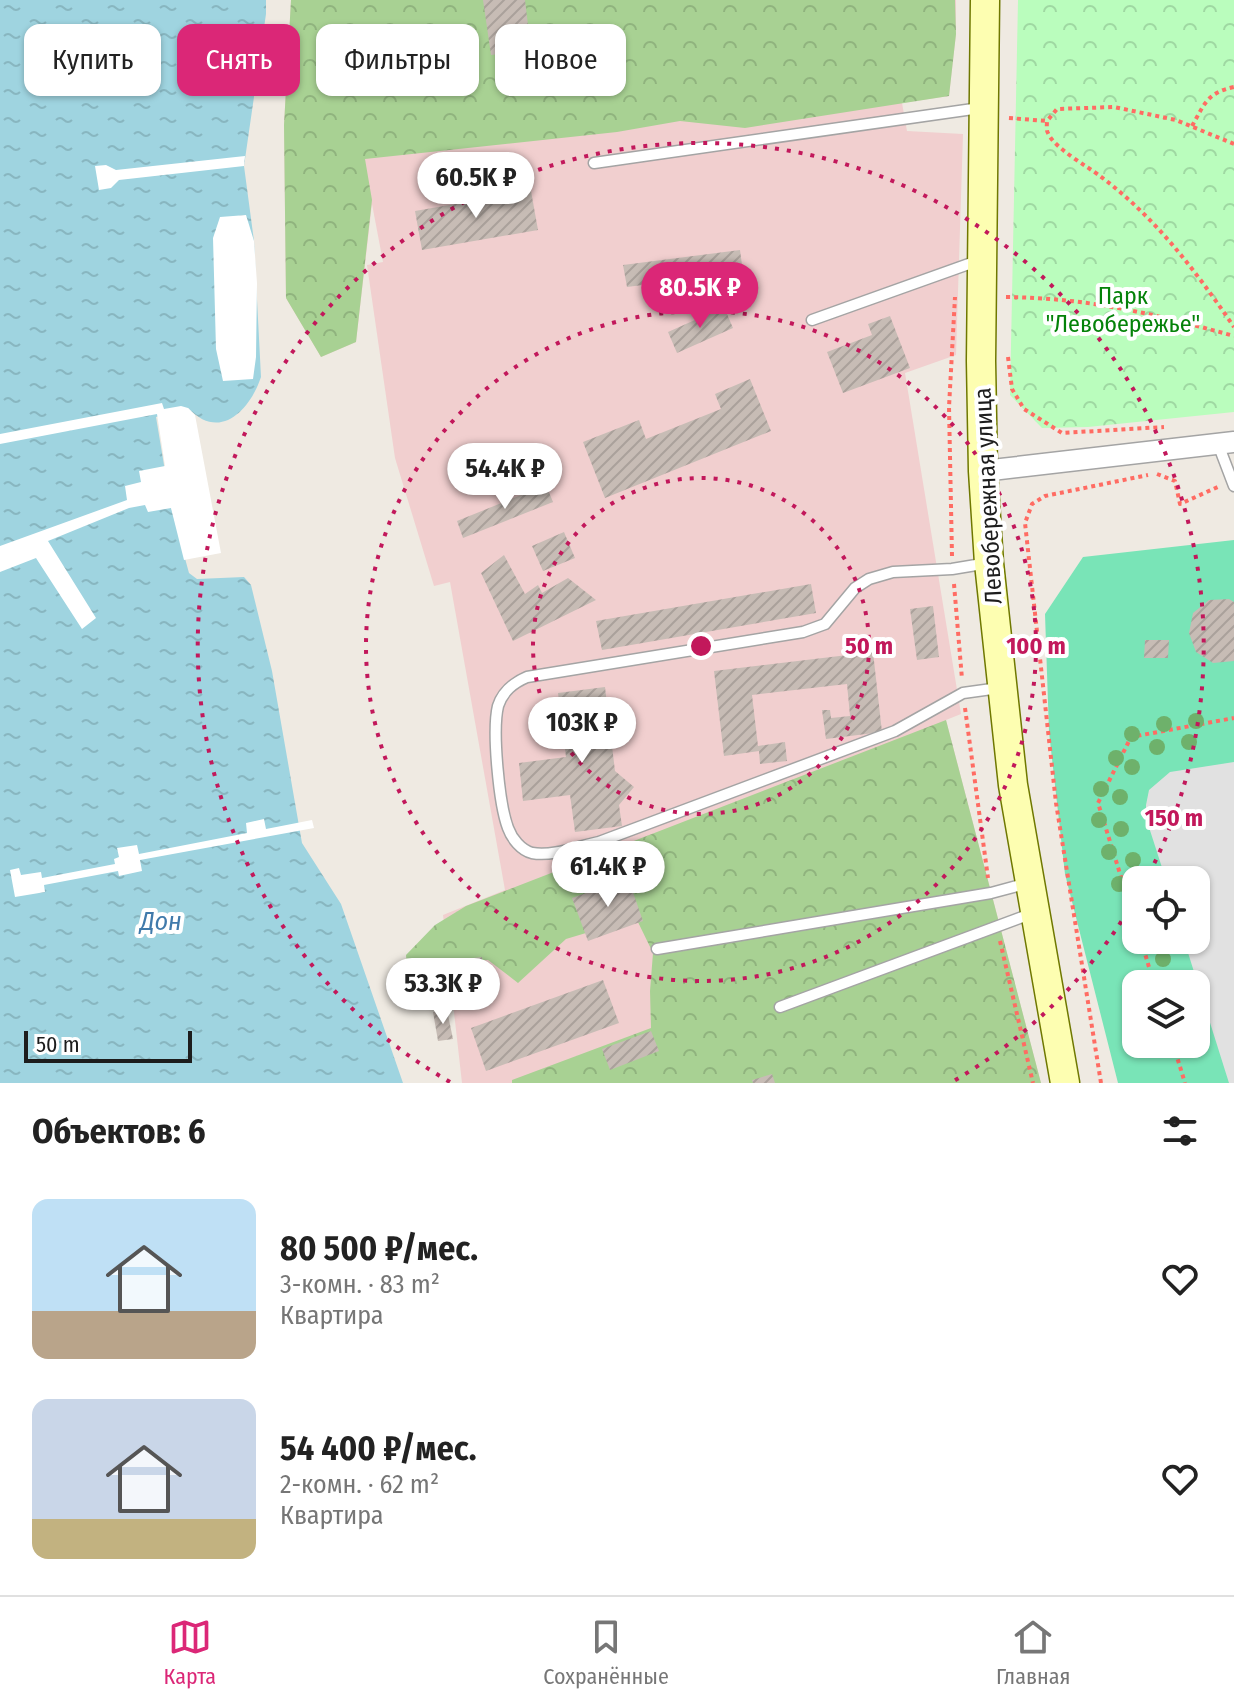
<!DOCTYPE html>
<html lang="ru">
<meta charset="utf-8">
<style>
body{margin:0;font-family:"Fira Sans Condensed",sans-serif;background:#f6f6f6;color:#222;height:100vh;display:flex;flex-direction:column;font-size:30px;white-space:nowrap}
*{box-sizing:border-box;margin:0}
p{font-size:26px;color:#767676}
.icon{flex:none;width:44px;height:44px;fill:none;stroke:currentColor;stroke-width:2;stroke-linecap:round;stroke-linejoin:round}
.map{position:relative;height:1083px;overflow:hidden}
.sheet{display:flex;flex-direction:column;background:#fff;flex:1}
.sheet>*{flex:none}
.banner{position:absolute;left:24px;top:24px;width:800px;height:72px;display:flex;gap:16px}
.controls{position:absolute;left:1122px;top:866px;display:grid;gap:16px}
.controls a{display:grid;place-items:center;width:88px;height:88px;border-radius:16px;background:#fff;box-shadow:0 2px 6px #0004;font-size:40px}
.scale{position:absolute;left:24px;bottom:20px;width:168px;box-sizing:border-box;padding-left:8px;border:4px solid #1d1d1d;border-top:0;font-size:22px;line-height:28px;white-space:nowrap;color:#1d1d1d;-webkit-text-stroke:6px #fff;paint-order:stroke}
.price{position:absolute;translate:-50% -68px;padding:0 18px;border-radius:28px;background:#fff;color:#222;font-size:26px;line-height:52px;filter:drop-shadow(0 2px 4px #0008)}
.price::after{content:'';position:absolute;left:50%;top:48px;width:24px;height:18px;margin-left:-12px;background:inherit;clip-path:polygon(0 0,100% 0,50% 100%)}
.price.current{background:#db2777;color:#fff}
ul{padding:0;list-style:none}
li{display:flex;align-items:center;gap:24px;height:200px;padding:0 32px}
li span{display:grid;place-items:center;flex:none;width:224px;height:160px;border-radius:16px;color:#555}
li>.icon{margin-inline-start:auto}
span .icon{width:96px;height:96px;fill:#fffc;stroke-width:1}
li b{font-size:34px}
h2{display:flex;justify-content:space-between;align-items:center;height:96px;padding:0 32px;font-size:34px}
.tag{padding:0 28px;border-radius:16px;background:#fff;box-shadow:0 2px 6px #0004;font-size:28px;line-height:72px}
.tag.current{background:#db2777;color:#fff}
.tab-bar{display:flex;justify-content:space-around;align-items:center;height:112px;border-top:2px solid #e0e0e0;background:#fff;font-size:22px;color:#767676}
.tab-bar a{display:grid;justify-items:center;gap:4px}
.tab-bar .current{color:#db2777}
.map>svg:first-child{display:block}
</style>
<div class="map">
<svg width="1234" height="1083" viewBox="0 0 1234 1083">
<defs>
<pattern id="forest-crowns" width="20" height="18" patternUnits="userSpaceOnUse" patternTransform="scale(2)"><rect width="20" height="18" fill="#a8d193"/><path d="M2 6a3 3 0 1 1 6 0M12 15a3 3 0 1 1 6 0" fill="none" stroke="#90b37e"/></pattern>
<pattern id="park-crowns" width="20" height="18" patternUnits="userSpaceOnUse" patternTransform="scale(2)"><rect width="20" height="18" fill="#bafdbd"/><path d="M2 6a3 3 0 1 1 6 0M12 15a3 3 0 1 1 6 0" fill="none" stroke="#9fd8a2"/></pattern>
<pattern id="water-ripples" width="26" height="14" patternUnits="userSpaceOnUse" patternTransform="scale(2)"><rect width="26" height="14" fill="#9fd4e0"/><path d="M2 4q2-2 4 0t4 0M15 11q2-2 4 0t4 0" fill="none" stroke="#88b6c0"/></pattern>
<pattern id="building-hatch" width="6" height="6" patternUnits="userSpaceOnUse" patternTransform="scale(2)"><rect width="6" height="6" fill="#c7bcb5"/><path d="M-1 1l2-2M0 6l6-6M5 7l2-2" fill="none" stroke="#aaa19b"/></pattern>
</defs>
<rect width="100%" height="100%" fill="#efeae2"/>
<!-- commercial -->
<path fill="#f1cfcf" d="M 291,0 L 956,0 L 956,34 L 949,96 L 902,103 L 907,131 L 963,134 L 956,355 L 905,373 L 961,714 L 946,720 L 1041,1083 L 462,1083 L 443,915 L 505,890 L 450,582 L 434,586 L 395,458 L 367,265 L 383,262 L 372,204 L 356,342 L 321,357 L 286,298 L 284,125 Z"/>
<!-- forest -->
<path fill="url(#forest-crowns)" d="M 291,0 L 955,0 L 956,34 L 949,96 L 745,128 L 680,121 L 617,132 L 365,159 L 372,200 L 356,342 L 321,357 L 286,298 L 284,125 Z
M 946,720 L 1041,1083 L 512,1083 L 512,1080 L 651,1028 L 650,991 L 653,953 L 636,918 L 566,939 L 518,983 L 488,960 L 449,962 L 408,983 L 406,955 L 435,925 L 466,906 Z"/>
<!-- park -->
<path fill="url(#park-crowns)" d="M 1018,0 L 1234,0 L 1234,412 L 1088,427 L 1042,428 L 1010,395 Z"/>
<!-- pitch -->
<path fill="#79e4b7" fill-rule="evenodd" d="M 1234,540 L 1234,1083 L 1118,1083 L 1065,874 L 1049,732 L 1045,614 L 1083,557 ZM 1136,880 L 1196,880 L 1196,940 L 1136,940 ZM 1136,984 L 1196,984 L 1196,1044 L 1136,1044 Z"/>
<!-- parking -->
<path fill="#e1e1e1" d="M 1234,762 L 1234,1083 L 1229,1083 L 1184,940 L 1196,940 L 1196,880 L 1166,880 L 1146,818 L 1146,805 L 1149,790 L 1170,772 Z"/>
<!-- water -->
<path fill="url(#water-ripples)" d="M 0,0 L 266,0 L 266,14 L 244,166 L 254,241 L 261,377 C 250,410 220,442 188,408 L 156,417 L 171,507 L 189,573 L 197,579 L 244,577 L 251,585 L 272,671 L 302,843 L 341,904 L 403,1083 L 0,1083 Z"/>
<!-- pier -->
<path fill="#fff" d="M 245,156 L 244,166 L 119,180 L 111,188 L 99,190 L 95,166 L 106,165 L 116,170 Z
M 246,215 L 254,241 L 257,283 L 256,357 L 253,379 L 223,381 L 216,349 L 213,238 L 220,217 Z
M 162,403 L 164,409 L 181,406 L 188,408 L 195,415 L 221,553 L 184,560 L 171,508 L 148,512 L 145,505 L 129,508 L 48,541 L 96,618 L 82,629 L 36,558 L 0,572 L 0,546 L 127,500 L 125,486 L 141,482 L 139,471 L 165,466 L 157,414 L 0,444 L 0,434 Z
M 264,819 L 266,829 L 312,820 L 314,828 L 140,860 L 142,871 L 119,876 L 118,871 L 44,885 L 45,892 L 15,897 L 10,870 L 19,868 L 21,875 L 41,872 L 42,878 L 115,864 L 114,859 L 119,857 L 117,848 L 137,845 L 139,854 L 247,833 L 246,823 Z"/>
<!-- building -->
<path fill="url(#building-hatch)" d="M 483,0 L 525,0 L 531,50 L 491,55 Z
M 531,191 L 538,230 L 422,250 L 415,211 Z
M 740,250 L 743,272 L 627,287 L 623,265 Z
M 724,307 L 733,328 L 677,353 L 668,332 Z
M 890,316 L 910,368 L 843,393 L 827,352 L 872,335 L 868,324 Z
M 750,379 L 771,431 L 605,498 L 583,442 L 639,420 L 646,439 L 721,409 L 715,394 Z
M 546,485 L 553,502 L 463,538 L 457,521 Z
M 564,532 L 575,558 L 543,571 L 532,546 Z
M 504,555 L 525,594 L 538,585 L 542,593 L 568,578 L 596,600 L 513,641 L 481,573 Z
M 811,584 L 816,613 L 602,650 L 596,621 Z
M 1229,599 L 1234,602 L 1234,661 L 1213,663 L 1196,652 L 1189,633 L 1193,613 L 1209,600 Z
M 933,606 L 939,657 L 917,660 L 910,609 Z
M 1145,640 L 1169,640 L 1168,658 L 1144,658 Z
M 873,652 L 882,732 L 826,739 L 822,710 L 830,710 L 831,718 L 850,716 L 847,684 L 752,695 L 758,746 L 785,742 L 787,761 L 760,764 L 759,751 L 724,756 L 714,671 Z
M 605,687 L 615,771 L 634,787 L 619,805 L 622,826 L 575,832 L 570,795 L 523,801 L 519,763 L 566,757 L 558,693 Z
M 628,878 L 643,921 L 588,941 L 572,898 Z
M 482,957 L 485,994 L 458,996 L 455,960 Z
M 603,980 L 619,1023 L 486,1071 L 471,1028 Z
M 444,990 L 446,1002 L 428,1005 L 427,993 Z
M 447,1010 L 453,1039 L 438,1041 L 433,1012 Z
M 651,1031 L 659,1051 L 610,1070 L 602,1049 Z
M 772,1074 L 775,1083 L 753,1083 L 752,1080 Z"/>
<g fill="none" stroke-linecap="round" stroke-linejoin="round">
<defs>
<path id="lane" d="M 594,163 L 980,108
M 812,320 L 980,260
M 1218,444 L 1234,486
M 988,563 L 952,569 L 893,572 L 869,579 L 855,588 L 825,624 L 803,632 L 527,677 C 513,683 503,691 498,706 C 492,731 499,804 508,828 C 512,839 521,850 532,853 C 553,857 579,846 599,842 L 895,731 L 963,693 L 999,688
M 657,949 L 991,893 L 1028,883
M 780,1007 L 1033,913"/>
<path id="street" d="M 983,471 L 1234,442"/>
<path id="secondary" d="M 985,0 L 981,361 L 983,471 L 989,563 L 1013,785 L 1065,1083"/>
</defs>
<!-- lane casing -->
<use href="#lane" stroke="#a4a4a4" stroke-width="13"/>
<!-- street casing -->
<use href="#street" stroke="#a4a4a4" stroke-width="23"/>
<!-- secondary casing -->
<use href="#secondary" stroke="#6f7800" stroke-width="31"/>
<!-- path -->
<path stroke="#ff6c63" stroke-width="4" stroke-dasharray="4 4" stroke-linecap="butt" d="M 1009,118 L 1047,121
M 1192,126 C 1205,103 1207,93 1234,87
M 1234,144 L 1176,120 L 1114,107 L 1057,109 L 1047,121 C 1047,125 1046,130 1048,133 C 1054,148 1087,166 1100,176 C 1155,217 1195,270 1234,327
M 1006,297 C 1089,298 1155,314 1234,336
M 1008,357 L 1012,389 L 1024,409 L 1062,433 L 1164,427
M 1157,474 L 1175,481 L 1180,504 L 1220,486
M 952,556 L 949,407 L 955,297
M 954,584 L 962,679
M 965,708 L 988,878
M 1136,925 L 1098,803 L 1131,737 L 1234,718
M 1141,940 L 1154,984
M 1000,941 L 1033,1083
M 1173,1044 L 1185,1083
M 1101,1083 L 1056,803 L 1025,523 L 1032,504 L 1045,496 L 1148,475"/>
<!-- lane -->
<use href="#lane" stroke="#fff" stroke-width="10"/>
<!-- street -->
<use href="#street" stroke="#fff" stroke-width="20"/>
<!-- secondary -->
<use href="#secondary" stroke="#fdfeb1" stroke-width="28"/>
</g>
<!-- trees -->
<g fill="#6eb16b">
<circle cx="1196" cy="721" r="8"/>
<circle cx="1164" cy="724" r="8"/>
<circle cx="1132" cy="734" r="8"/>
<circle cx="1189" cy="742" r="8"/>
<circle cx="1157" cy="747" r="8"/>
<circle cx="1116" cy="758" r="8"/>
<circle cx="1132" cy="767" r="8"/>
<circle cx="1101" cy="789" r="8"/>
<circle cx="1120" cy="797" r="8"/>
<circle cx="1099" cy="820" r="8"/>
<circle cx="1121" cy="829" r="8"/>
<circle cx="1109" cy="852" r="8"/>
<circle cx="1133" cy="860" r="8"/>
<circle cx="1119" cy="884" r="8"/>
<circle cx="1163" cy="959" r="8"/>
</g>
<!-- distance rings -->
<g fill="none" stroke="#c2185b" stroke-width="4" stroke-dasharray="4 8">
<circle cx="701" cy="646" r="168"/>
<circle cx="701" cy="646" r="335"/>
<path d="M1134 901A503 503 0 0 1 952 1082M450 1082A503 503 0 1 1 1147 878"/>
</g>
<g text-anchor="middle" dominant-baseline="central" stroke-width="8" stroke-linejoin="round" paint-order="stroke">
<!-- park labels -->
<g font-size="24" fill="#048209" stroke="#fff">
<text x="1123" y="296">Парк<tspan x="1123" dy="28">"Левобережье"</tspan></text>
</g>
<!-- street labels -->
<g font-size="24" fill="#1d1d1d" stroke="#fff">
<text transform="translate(988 496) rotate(-93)">Левобережная улица</text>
</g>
<!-- water labels -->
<g font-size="26" font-style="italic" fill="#407aab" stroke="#fff">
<text x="161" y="921">Дон</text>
</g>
</g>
<circle cx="701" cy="646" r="12" fill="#c2185b" stroke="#fff" stroke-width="4"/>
<g font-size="24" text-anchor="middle" font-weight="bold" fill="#c2185b" stroke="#fff" stroke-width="8" stroke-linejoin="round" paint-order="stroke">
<text x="869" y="654">50 m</text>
<text x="1036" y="654">100 m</text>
<text x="1174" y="826">150 m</text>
</g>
</svg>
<div class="controls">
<a><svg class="icon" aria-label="locate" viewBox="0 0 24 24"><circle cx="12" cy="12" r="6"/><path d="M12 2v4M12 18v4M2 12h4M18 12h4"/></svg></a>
<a><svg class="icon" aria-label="layers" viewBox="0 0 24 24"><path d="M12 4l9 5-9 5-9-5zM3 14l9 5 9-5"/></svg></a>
</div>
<div class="scale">50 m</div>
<b class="price" style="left:476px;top:220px">60.5K ₽</b>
<b class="price current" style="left:700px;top:330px">80.5K ₽</b>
<b class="price" style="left:505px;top:511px">54.4K ₽</b>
<b class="price" style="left:582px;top:765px">103K ₽</b>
<b class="price" style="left:608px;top:909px">61.4K ₽</b>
<b class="price" style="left:443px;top:1026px">53.3K ₽</b>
<div class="banner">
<a class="tag">Купить</a>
<a class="tag current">Снять</a>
<a class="tag">Фильтры</a>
<a class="tag">Новое</a>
</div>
</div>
<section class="sheet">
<h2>Объектов: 6<svg class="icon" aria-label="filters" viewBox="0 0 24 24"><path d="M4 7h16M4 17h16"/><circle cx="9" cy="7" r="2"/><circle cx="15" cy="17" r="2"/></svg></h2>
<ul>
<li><span style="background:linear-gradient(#bfe0f5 70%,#b9a48a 0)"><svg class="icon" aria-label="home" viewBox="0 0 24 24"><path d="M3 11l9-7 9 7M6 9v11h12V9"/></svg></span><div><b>80 500 ₽/мес.</b><p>3-комн. · 83 m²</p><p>Квартира</p></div><svg class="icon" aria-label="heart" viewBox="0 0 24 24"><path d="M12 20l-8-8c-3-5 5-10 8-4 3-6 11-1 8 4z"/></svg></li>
<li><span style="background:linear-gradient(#c9d6e8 75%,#c2b280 0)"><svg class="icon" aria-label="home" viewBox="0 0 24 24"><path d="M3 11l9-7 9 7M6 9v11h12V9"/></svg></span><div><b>54 400 ₽/мес.</b><p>2-комн. · 62 m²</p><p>Квартира</p></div><svg class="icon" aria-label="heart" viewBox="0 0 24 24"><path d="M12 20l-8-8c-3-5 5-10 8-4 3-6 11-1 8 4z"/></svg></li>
</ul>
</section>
<nav class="tab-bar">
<a class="current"><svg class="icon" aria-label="map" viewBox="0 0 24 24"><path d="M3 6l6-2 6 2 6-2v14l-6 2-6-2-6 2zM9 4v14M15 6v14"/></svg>Карта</a>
<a><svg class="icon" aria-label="saved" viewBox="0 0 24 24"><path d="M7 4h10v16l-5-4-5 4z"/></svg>Сохранённые</a>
<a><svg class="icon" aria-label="home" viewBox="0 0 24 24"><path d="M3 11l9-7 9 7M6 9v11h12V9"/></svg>Главная</a>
</nav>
